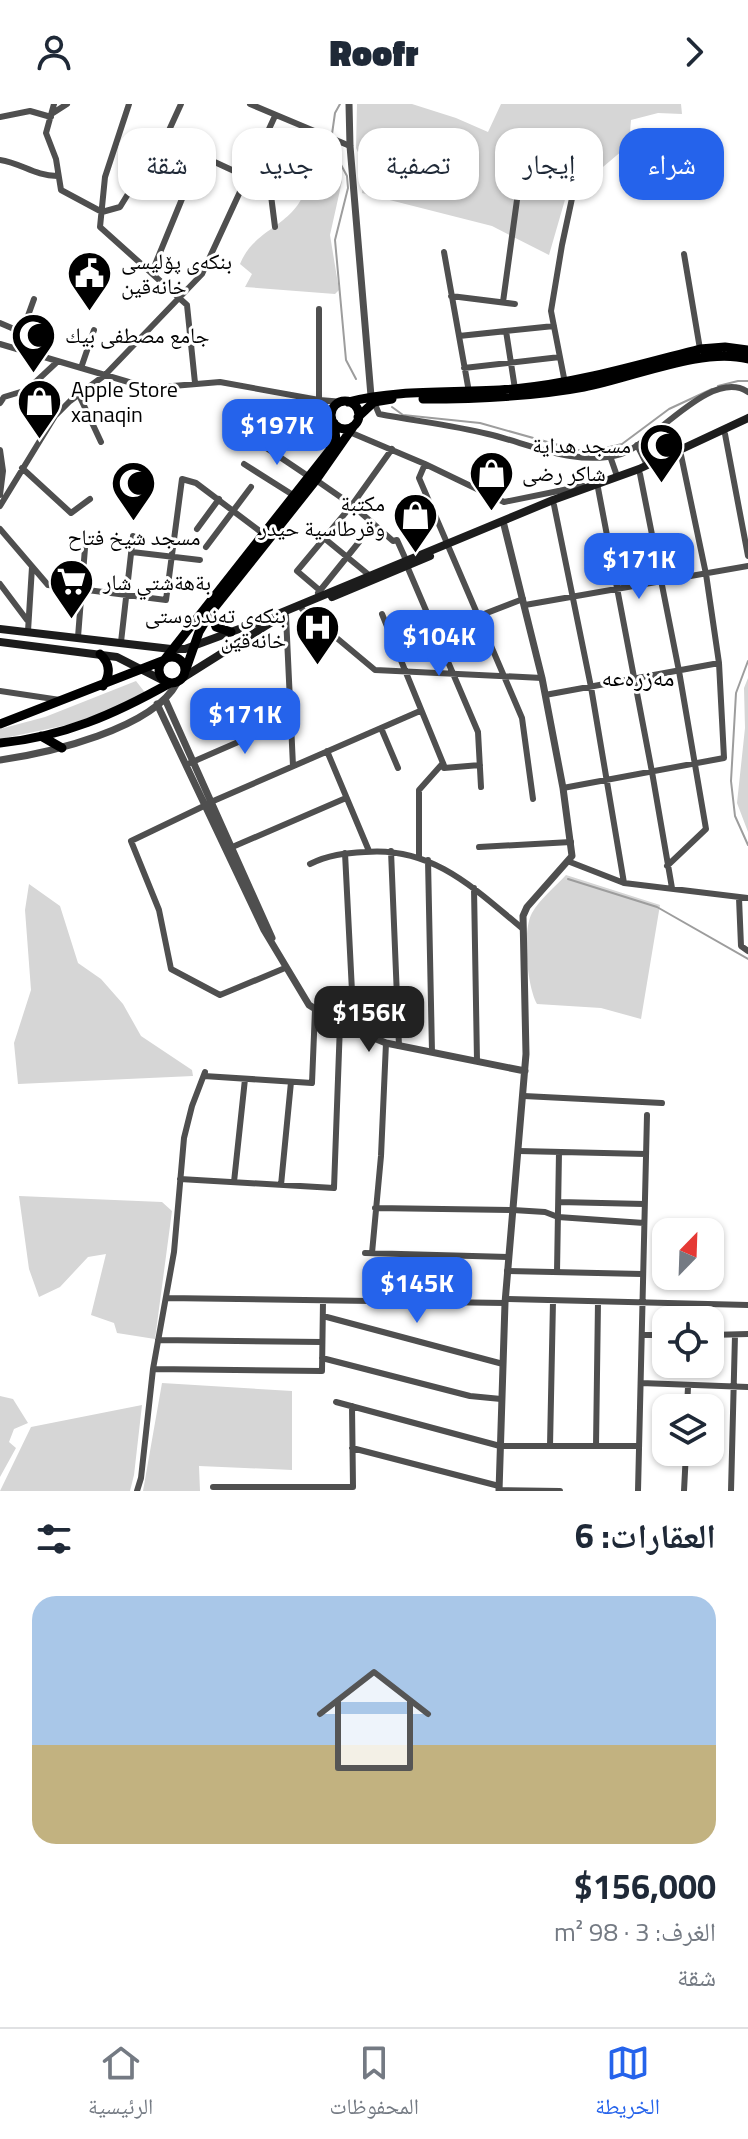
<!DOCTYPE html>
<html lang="ar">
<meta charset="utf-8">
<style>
body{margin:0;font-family:"Titillium Web","Noto Naskh Arabic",sans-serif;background:#f2f2f3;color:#1f2937;direction:rtl;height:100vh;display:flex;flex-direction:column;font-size:30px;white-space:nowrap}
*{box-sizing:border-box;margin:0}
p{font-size:26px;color:#747a83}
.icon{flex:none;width:44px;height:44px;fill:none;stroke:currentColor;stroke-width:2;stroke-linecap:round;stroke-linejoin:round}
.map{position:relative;height:1387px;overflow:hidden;direction:ltr}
.drawer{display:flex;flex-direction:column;background:#fff;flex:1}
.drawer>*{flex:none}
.top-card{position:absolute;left:24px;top:24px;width:700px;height:72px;direction:rtl;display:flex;gap:16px}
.needle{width:52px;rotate:23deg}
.tools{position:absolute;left:652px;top:1114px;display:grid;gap:16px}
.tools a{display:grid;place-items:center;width:72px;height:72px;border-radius:16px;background:#fff;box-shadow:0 2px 6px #0004;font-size:40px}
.price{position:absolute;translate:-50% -68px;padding:0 18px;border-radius:16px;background:#2563eb;color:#fff;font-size:26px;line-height:52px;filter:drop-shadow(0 2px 4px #0008)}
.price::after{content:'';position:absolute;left:50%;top:48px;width:24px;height:18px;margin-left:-12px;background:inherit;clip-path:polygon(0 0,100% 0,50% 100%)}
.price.selected{background:#222;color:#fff}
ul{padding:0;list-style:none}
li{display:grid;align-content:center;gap:16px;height:424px;padding:0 32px}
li+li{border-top:2px solid #e0e1e3}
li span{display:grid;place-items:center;height:248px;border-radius:24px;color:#555}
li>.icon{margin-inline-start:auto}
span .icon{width:144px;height:144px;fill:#fffc;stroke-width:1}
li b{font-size:34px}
h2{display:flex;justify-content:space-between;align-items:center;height:96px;padding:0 32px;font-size:34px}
.pill{padding:0 28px;border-radius:24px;background:#fff;box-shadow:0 2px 6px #0004;font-size:28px;line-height:72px}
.pill.selected{background:#2563eb;color:#fff}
header{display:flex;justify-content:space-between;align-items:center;height:104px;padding:0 32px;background:#fff;font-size:36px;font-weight:800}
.tabs{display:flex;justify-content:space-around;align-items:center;height:112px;border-top:2px solid #e0e1e3;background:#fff;font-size:22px;color:#747a83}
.tabs a{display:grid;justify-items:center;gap:4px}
.tabs .selected{color:#2563eb}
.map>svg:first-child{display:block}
</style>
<header><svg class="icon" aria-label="forward" viewBox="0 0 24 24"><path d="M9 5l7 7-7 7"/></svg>Roofr<svg class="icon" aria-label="person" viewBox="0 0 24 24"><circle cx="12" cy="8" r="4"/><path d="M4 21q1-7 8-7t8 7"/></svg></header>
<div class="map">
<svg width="748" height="1387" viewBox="0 0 748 1387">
<rect width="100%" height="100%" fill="#fff"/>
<!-- green -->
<path fill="#d6d6d6" d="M 357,0 L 412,0 L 456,14 L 488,28 L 501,0 L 681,0 L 682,10 L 658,9 L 631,16 L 629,41 L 597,68 L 573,68 L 549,151 L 492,122 L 362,89 L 365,63 L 356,44 Z
M 315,56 C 327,58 337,65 342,77 L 330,131 L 339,186 L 335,190 L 245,183 L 252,170 L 240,160 C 257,117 310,124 309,58 Z
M 748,574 L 748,728 L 737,699 L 745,624 L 744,584 Z
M 136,577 L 147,591 L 137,597 L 67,621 L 0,635 L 0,625 L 45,613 Z
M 566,771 L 660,801 L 641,915 L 601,904 L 537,900 C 527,882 522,827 532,809 C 540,795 555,783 566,771 Z
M 29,780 L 60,802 L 78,859 L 101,875 L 123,900 L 141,932 L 192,966 L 193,972 L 18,980 L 14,939 L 31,886 L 25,806 Z
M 19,1092 L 162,1098 L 172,1107 L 155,1235 L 117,1229 L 114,1219 L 91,1211 L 106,1150 L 88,1153 L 60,1183 L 39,1193 L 29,1165 Z
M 162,1279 L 292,1287 L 292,1366 L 199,1362 L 200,1387 L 143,1387 Z
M 0,1292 L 13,1295 L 28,1319 L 14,1325 L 9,1338 L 16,1344 L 0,1373 Z
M 142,1301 L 134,1371 L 130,1387 L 0,1387 L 31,1323 Z"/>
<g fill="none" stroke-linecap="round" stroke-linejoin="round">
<!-- stream -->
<path stroke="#9d9d9d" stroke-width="2" d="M 332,30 L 335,9 L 340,0
M 332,37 L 333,46 L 347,72 L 348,84 L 335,136 L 346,256 L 356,275
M 718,282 L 738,277 L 748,277
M 392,303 L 403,311 L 480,319 L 576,346 L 597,346 L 622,340 L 669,305 L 712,285
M 748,557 L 736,589 L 731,677 L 735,712 L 748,741
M 568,775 L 657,803 L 748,855"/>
<!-- minor -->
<path stroke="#4f4f4f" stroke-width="6" d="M 54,0 L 46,29 L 56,55 L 61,86 L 102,108 L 120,103 L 160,38 L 165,35 L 181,0
M 129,0 L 105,73 L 100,123 L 187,201 L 195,279
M 250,0 L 350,42
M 53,9 L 67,0
M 0,13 L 30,7 L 51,13
M 165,35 L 247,73
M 264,36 L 275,123
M 0,56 C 21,59 35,72 57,72
M 444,148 L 469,288
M 684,150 L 700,245
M 152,168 L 200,51
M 451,192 L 515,200
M 503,198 L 523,52
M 319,205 L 319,296 L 332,315
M 0,219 L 21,228
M 506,227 L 515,285
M 459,232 L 554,222
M 0,240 L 149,284 L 220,278 L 319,296 L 344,298
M 16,245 L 34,195
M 81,264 L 94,226
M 464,264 L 560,253
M 565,279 L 551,207 L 562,141 L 577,71
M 79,291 L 101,338
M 374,298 L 379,310 C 415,317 452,321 488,330 C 530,340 577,363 621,350 C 653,340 711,263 748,288
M 0,299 L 4,293 L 27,286 L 57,258
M 340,324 L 425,360 L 504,398 L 583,382
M 725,330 L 748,452
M 259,339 L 308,372
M 637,341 L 647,361
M 0,346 L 3,367 L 0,391
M 610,352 L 617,372
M 244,360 L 293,391
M 425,360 L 419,374 L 447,439
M 22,364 L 71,409 L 90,395
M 640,370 L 679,567 L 706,725 L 667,762
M 316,376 L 352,401 L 393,437 L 397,436 L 406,456
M 598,384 L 652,668 L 672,784
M 554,401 L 591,583 L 624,779
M 0,402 L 55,312 L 70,297 L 105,271 L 202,170 L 275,12
M 0,425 L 48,481 L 166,496 L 182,375 L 196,379 L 265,431
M 197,425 L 219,395
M 324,434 L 369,471
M 206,443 L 251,383
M 449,444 L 522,614 L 533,695
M 132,448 L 200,456
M 407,462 L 478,628 L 481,683
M 0,480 L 27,516
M 318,489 L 359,438
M 324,490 L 297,467 L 352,401 L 392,345
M 525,501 L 748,462
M 302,505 L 375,566 L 542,574
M 382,510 L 445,664
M 286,512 L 293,662
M 28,527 L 32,463
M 78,533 L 85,444
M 121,538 L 133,432
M 396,544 L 523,495
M 0,587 L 60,596
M 545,591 L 719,559
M 381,624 L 398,664
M 327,647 L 369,747
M 190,659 L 291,615
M 444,664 L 480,661
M 563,684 L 724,654 L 719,559 L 706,470 L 681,351
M 211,698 L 420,607
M 206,701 L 131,737 L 159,806 L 171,865 L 220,891 L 285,864
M 479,743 L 571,738
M 230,744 L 346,694
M 391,747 L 399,942
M 345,749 L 354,927
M 419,753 L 419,686 L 443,659
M 428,756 L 432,948
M 570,758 L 624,779 L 748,794
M 310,760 C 328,751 345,749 365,748 C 432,742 475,785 523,825
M 474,784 L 477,957
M 739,794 L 741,842 L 748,847
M 204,972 L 312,979 L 315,906
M 524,992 L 662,999
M 519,1047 L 646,1050
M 180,1075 L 334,1084 L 340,920
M 234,1078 L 245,975
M 281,1081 L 291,978
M 559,1098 L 644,1100
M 375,1104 L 513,1106 L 545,1108 L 558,1113 L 644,1119
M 365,1149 L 508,1153
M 372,1149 L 381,1052 L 386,939
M 507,1167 L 642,1170
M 557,1168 L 559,1048
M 166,1194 L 505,1199
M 505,1195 L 748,1201
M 323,1212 L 503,1260
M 642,1231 L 666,1231
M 710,1231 L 748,1230
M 158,1236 L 322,1238
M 322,1254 L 470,1292 L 501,1295
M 153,1265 L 322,1267 L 323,1197
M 641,1279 L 748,1283
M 336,1298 L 500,1342 L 639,1342
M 352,1302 L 353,1383
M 687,1304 L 688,1283
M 550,1342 L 553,1197
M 596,1342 L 598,1198
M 352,1344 L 499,1382
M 213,1383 L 353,1383
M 499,1386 L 560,1387
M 137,1387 L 141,1374 L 153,1265 L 174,1148 L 184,1034 L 192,1002 L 205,968
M 638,1387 L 647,1011
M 684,1387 L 686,1348
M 731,1387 L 735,1231"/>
<!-- tertiary -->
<path stroke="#4f4f4f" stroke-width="7" d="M 349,0 L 350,42 L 371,292
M 165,595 L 272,834
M 157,600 L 264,826 L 309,901 L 340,920 L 386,939 L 525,967
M 0,656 C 49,649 152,625 177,579
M 499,1387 L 505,1199 L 526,950 L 523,812 L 527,803 L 572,752 L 563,684 L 542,574 L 504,421"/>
<!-- secondary -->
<path stroke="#1c1c1c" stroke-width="8" d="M 332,493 L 430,452
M 0,525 L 171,545 L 185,545 L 266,515 L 553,396 L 639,365 L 748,314
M 0,538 L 117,553 L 164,577
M 184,573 L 275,516"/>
<!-- primary -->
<path stroke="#000" stroke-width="9" d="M 423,295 C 477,295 531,293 584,283 C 633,274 701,243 748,255
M331 311a14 14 0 1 1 28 0a14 14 0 1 1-28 0Z
M 348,298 C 402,284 458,290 514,285 C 577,279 638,261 700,245 L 725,243 L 748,246
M 358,313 L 374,298 L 392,295
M 211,509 L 216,523 L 231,528
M 100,550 C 110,559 111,570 103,582
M159 566a13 13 0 1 1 26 0a13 13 0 1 1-26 0Z
M 165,555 L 329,347 L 336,336 L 334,319
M 186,565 L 199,528 L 211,508 L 316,376 L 353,323
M 0,620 L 162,557
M 41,632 L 62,644
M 0,639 C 63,633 115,610 170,579"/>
</g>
<!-- icons -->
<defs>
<symbol id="civic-pin" viewBox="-11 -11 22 30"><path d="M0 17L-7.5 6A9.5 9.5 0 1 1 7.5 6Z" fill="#000" stroke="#fff"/><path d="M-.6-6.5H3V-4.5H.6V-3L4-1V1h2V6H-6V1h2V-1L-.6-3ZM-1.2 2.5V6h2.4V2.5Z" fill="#fff"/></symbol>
<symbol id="mosque-pin" viewBox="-11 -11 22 30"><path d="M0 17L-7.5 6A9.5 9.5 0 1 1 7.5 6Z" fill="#000" stroke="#fff"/><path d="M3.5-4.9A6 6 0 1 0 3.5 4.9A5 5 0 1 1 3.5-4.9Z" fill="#fff"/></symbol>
<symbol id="shop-pin" viewBox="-11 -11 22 30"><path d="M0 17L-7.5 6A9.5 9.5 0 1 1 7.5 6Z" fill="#000" stroke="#fff"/><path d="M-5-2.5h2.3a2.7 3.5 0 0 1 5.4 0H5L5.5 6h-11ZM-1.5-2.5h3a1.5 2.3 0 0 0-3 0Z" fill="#fff"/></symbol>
<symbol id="supermarket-pin" viewBox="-11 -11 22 30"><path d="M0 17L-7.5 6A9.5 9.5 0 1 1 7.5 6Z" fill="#000" stroke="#fff"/><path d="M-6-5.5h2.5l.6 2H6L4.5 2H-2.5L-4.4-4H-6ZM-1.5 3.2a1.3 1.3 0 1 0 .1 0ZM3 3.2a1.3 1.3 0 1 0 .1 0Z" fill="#fff"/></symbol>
<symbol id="hospital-pin" viewBox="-11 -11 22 30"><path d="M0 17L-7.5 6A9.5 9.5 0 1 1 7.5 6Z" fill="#000" stroke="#fff"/><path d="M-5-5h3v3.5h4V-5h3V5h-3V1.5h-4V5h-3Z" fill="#fff"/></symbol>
</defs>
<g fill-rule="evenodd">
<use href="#civic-pin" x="64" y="144" width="51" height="69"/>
<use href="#mosque-pin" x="8" y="206" width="51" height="69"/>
<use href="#shop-pin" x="14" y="272" width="51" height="69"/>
<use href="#mosque-pin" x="636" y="316" width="51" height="69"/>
<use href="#shop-pin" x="466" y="344" width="51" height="69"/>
<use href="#mosque-pin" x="108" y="354" width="51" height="69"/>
<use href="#shop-pin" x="390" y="386" width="51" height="69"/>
<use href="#supermarket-pin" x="46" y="452" width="51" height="69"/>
<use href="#hospital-pin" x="292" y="498" width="51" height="69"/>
</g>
<g text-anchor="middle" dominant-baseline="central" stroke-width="6" stroke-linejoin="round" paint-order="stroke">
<!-- poi labels -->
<g font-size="22" fill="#000" stroke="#fff" text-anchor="start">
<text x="121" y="157">بنکەی پۆلیسی<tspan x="121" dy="25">خانەقین</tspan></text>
<text x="65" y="231">جامع مصطفى بيك</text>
<text x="71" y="285">Apple Store<tspan x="71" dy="25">xanaqin</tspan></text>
<text x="631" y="341" text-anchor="end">مسجد هداية</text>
<text x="522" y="369">شاكر رضى</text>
<text x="385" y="399" text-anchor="end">مكتبة<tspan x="385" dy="25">وقرطاسية حيدر</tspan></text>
<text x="134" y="433" text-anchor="middle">مسجد شيخ فتاح</text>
<text x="103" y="478">بةهةشتي شار</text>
<text x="286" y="511" text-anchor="end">بنکەی تەندروستی<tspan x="286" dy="25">خانەقین</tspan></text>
</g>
<!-- neighbourhood labels -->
<g font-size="24" fill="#000" stroke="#fff">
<text x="638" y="573">مەزرەعە</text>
</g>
</g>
</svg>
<div class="tools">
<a><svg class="needle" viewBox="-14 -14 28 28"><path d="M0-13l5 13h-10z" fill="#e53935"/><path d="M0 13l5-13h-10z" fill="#747a83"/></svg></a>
<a><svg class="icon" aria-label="locate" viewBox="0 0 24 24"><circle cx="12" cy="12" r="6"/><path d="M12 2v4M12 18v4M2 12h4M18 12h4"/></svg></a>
<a><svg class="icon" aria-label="layers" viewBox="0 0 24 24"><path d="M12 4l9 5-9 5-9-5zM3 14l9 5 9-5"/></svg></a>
</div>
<b class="price" style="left:277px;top:363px">$197K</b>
<b class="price" style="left:639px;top:497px">$171K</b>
<b class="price" style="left:439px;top:574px">$104K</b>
<b class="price" style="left:245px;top:652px">$171K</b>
<b class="price selected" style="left:369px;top:950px">$156K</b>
<b class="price" style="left:417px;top:1221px">$145K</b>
<div class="top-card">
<a class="pill selected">شراء</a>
<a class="pill">إيجار</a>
<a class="pill">تصفية</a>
<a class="pill">جديد</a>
<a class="pill">شقة</a>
</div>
</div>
<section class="drawer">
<h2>العقارات: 6<svg class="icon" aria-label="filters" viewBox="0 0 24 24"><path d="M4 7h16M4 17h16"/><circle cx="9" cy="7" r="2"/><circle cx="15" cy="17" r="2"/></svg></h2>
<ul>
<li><span style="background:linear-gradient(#a9c7e8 60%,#c2b280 0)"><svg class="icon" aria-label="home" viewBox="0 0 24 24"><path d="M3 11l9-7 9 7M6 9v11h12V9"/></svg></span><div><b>$156,000</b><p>الغرف: 3 · 98 m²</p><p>شقة</p></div></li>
</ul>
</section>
<nav class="tabs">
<a class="selected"><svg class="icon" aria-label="map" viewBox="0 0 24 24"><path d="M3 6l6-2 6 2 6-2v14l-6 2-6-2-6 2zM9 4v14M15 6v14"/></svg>الخريطة</a>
<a><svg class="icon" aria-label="saved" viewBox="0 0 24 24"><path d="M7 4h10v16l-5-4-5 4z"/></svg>المحفوظات</a>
<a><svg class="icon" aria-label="home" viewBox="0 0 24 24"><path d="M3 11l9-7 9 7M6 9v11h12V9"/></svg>الرئيسية</a>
</nav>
